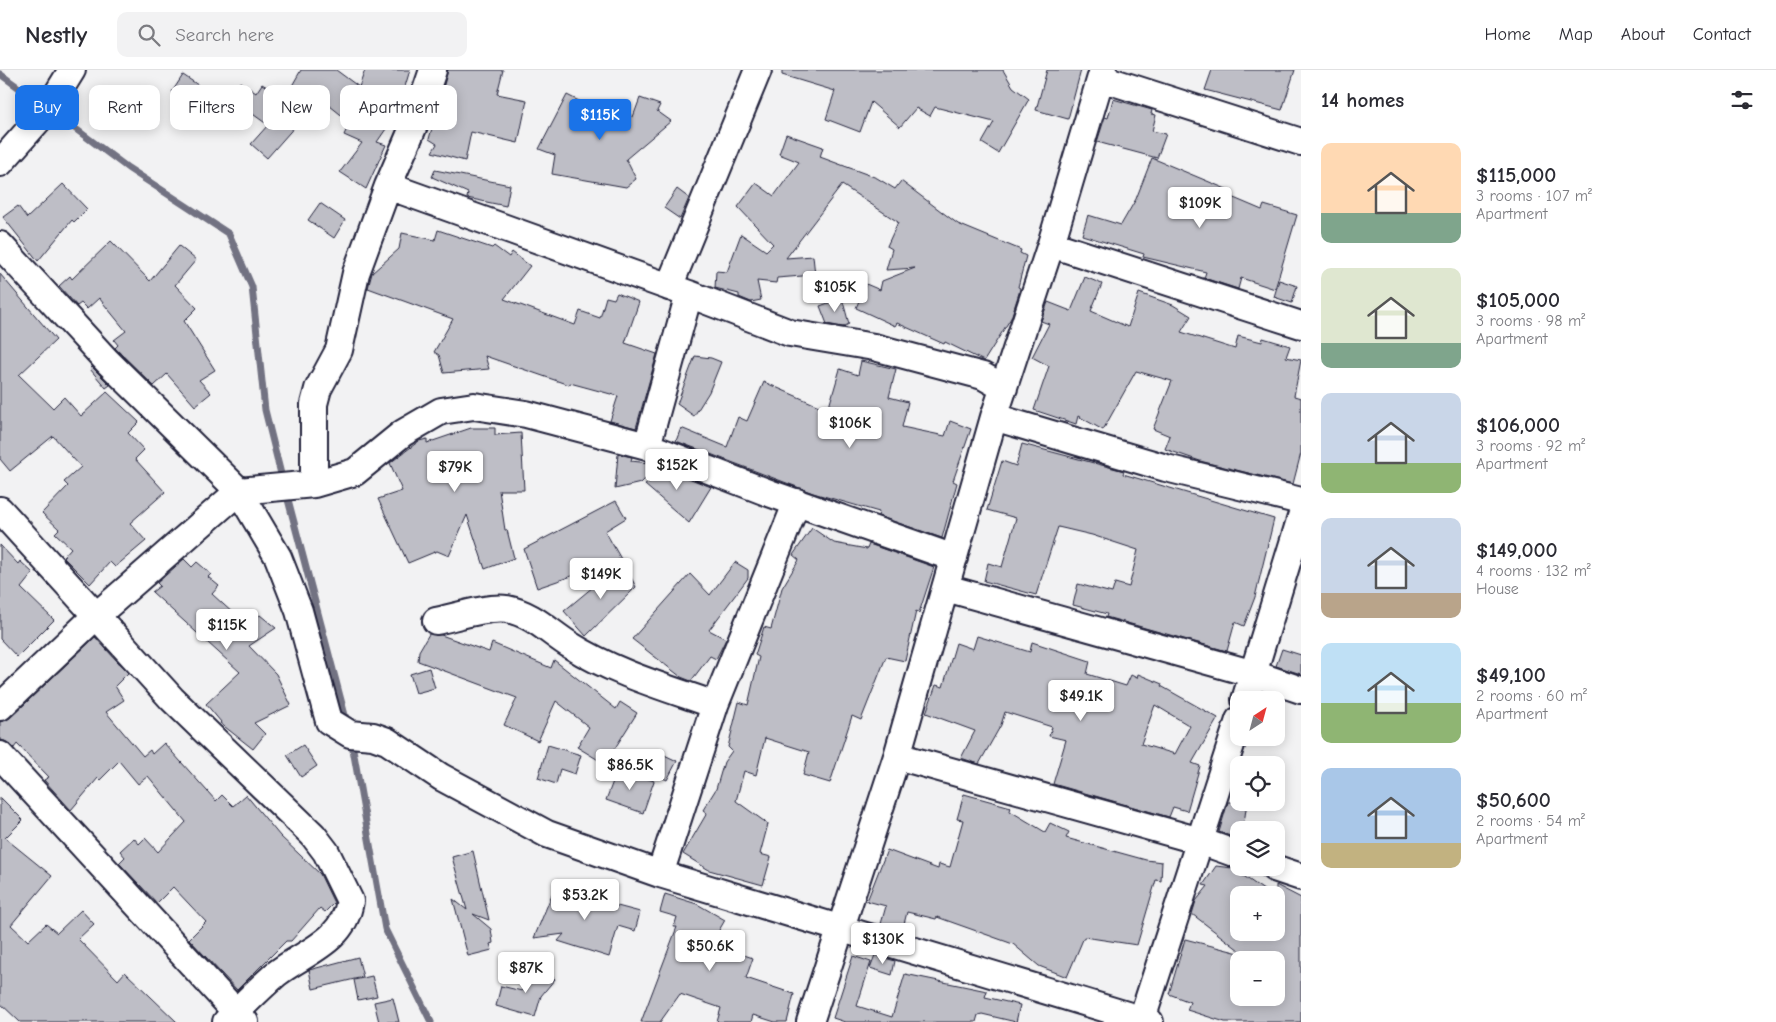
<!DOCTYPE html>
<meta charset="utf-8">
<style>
body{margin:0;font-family:"Comic Neue",sans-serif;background:#f2f2f3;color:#2b2b33;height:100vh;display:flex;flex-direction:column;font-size:19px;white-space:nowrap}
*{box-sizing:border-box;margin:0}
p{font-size:16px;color:#7c7c81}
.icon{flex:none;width:28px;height:28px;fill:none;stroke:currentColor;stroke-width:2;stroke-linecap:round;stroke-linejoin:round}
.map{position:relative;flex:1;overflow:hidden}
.panel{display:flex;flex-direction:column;background:#fff;width:475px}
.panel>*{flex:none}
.hud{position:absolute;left:15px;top:15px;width:475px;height:45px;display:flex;gap:10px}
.needle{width:32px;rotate:36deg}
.buttons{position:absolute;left:1230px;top:621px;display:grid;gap:10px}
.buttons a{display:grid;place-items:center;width:55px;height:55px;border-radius:10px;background:#fff;box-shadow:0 2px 12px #0003;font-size:25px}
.price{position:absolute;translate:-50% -42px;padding:0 11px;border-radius:5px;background:#fff;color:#222;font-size:16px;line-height:32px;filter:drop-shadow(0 1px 2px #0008)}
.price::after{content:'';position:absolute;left:50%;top:30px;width:15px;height:11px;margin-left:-8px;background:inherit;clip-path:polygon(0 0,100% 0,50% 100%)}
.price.current{background:#1a73e8;color:#fff}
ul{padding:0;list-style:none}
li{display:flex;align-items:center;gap:15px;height:125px;padding:0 20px}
li span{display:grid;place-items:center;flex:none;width:140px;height:100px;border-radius:10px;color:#555}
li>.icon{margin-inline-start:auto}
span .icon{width:60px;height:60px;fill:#fffc;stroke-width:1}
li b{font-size:21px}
h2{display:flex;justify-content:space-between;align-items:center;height:60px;padding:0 20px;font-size:21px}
.chip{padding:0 18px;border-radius:10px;background:#fff;box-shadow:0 2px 12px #0003;font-size:18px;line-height:45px}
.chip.current{background:#1a73e8;color:#fff}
header{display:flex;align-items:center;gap:30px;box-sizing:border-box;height:70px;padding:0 25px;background:#fff;border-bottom:1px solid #e1e1e2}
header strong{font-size:24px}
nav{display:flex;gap:28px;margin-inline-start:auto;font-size:18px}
.search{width:350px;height:45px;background:#f2f2f3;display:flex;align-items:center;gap:12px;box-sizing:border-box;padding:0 18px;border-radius:10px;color:#7c7c81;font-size:19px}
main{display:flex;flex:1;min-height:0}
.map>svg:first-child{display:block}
</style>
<header>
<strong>Nestly</strong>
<div class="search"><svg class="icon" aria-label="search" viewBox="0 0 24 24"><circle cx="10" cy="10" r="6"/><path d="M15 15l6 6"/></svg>Search here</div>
<nav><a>Home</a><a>Map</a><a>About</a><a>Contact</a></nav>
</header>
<main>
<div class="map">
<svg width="1301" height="952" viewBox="0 0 1301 952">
<rect width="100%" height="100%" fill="#f2f2f3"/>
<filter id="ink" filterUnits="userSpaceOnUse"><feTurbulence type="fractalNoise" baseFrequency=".02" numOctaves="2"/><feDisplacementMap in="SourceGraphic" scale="10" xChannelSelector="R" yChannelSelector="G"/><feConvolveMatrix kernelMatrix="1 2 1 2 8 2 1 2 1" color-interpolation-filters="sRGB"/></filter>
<g filter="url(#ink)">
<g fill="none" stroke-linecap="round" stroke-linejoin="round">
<!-- stream -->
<path stroke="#727282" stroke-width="7" d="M 0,4 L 44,36
M 53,42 L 128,98 L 229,164 L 252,217 L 265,340 L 283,412
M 286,422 L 347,653
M 351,668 L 385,859 L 431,952"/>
</g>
<!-- building -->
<path fill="#bebec6" stroke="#22223b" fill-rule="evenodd" d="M 301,0 L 336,0 L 359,17 L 365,0 L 410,0 L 397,43 L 377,72 L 386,75 L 366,119 L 340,102 L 362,73 L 344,65 L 350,52 L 320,28 L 267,88 L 251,74 L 268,55 L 229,27 L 240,12 L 256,23 L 262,14 L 285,28 Z
M 448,0 L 503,0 L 497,24 L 527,30 L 518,73 L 471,62 L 465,91 L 432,82 L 437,74 L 429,69 Z
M 782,0 L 1003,0 L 1013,17 L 1029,29 L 998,83 L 982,73 L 994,52 L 935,37 L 930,46 L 916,38 L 900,57 L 871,32 L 860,62 L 826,49 L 835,21 L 782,5 Z
M 1047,0 L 1081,0 L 1068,49 L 1036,40 Z
M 1212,0 L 1295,0 L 1282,40 L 1205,20 Z
M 183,5 L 198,15 L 187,32 L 172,22 Z
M 567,25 L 609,46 L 617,35 L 633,47 L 640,28 L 660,35 L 657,41 L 671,51 L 626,89 L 636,109 L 626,117 L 552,104 L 555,85 L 539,79 Z
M 1113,29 L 1152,40 L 1151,44 L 1156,45 L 1152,61 L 1166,64 L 1157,88 L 1097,72 L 1105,47 L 1108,48 Z
M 786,64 L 823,77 L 820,87 L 877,108 L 895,119 L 901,111 L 958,154 L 1021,180 L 1020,183 L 1026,186 L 1018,217 L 1020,218 L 1019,223 L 1011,248 L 984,291 L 945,272 L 944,274 L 897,253 L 895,256 L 856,238 L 866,214 L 880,220 L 882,211 L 915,198 L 886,200 L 892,179 L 887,176 L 898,152 L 842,115 L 786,188 L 813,186 L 815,205 L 777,208 L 776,213 L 757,211 L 761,230 L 751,232 L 739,227 L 739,224 L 715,218 L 716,201 L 727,202 L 741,164 L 766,181 L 773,174 L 738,137 L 756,113 L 774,126 L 799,92 L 779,84 Z
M 1152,88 L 1231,121 L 1229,126 L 1262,140 L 1264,135 L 1297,145 L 1275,219 L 1241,208 L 1238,219 L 1235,218 L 1204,208 L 1206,202 L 1143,187 L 1144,184 L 1082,165 L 1088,145 L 1121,155 L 1136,129 Z
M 435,100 L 510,115 L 506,136 L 467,128 L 468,123 L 432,107 Z
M 63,114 L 87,139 L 74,152 L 72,150 L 38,191 L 3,147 L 18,136 L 27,148 Z
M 677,119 L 689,128 L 680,149 L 664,138 Z
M 320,133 L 345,150 L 334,168 L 308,150 Z
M 438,160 L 492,178 L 494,176 L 509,187 L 512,182 L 530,196 L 504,229 L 575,255 L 580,241 L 600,248 L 606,227 L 614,229 L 617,223 L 639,232 L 625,273 L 657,284 L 636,358 L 610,351 L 618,326 L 570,313 L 569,315 L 485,286 L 489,299 L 444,303 L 439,285 L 434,282 L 453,249 L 368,218 L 372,203 L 399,179 L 402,163 L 435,170 Z
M 111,171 L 150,211 L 179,176 L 196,190 L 175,215 L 197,238 L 184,251 L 215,300 L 199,310 L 211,323 L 195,336 L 167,304 L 154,316 L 115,278 L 118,275 L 114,270 L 126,261 L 99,228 L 87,239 L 81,233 L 77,236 L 59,216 L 70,206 L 72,209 Z
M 0,204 L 56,270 L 19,305 L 53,338 L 64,327 L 81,346 L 107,322 L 139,352 L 128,363 L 144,380 L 135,389 L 165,422 L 130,453 L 146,471 L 115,497 L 110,492 L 90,514 L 63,487 L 71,478 L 55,463 L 59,459 L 42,443 L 68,416 L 64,412 L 81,397 L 53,366 L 10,401 L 0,389 Z
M 1085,207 L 1102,214 L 1091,241 L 1128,257 L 1139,223 L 1173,235 L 1191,246 L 1181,262 L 1235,279 L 1238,266 L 1262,272 L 1263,268 L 1290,276 L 1286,287 L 1301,290 L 1294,326 L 1301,328 L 1301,383 L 1293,414 L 1200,391 L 1165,379 L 1170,366 L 1153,359 L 1172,311 L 1136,301 L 1103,360 L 1078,346 L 1076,354 L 1034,340 L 1049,296 L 1032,287 L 1049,254 L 1041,251 L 1048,232 L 1071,241 Z
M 1279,210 L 1297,216 L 1292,233 L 1274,227 Z
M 842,228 L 849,254 L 843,257 L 827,254 L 820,236 Z
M 695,286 L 711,288 L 721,292 L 709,322 L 694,346 L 677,334 Z
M 861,291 L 896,299 L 889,327 L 908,332 L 902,357 L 945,366 L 950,351 L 971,359 L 953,411 L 957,413 L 942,468 L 878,446 L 879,442 L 813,423 L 676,371 L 681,358 L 727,377 L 738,347 L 747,351 L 764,312 L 828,340 L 840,299 L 858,305 Z
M 92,297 L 110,315 L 106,318 L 90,299 Z
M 471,358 L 495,358 L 495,365 L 521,363 L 524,420 L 499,420 L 505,460 L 507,460 L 514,488 L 485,499 L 467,445 L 449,486 L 437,481 L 408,493 L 378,429 L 402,421 L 390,393 L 419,371 L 427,369 L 427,373 Z
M 1022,374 L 1124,401 L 1123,404 L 1274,449 L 1255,527 L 1244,556 L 1235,552 L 1227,581 L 1106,547 L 1107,544 L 1073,535 L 1078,514 L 1112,523 L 1115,513 L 1129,517 L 1138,480 L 1092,465 L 1058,457 L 1036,525 L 984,511 L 988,493 L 1002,497 L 1016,448 L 987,440 L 1002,391 L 1016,396 Z
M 618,384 L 632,387 L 631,391 L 649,393 L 648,406 L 641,413 L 615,419 Z
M 653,394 L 711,417 L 689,453 L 645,415 L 650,412 L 648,406 Z
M 616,431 L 626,448 L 605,461 L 621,489 L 537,518 L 524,479 Z
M 812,458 L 834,473 L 867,479 L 869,474 L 934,497 L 919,543 L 916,541 L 905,591 L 886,587 L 861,650 L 852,646 L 830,713 L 803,705 L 809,682 L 765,668 L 756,705 L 744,701 L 736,731 L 768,754 L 760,784 L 771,787 L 763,815 L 709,800 L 683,784 L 707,743 L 703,740 L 716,719 L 724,692 L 732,681 L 728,677 L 739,632 L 748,635 L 759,587 L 755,585 L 764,557 L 771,559 L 782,518 L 799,490 L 793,485 Z
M 0,475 L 18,494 L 20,491 L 33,503 L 21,518 L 54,550 L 17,587 L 0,569 Z
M 184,489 L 192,497 L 197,492 L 211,504 L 208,507 L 219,516 L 212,524 L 246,555 L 260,545 L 276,558 L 249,576 L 276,604 L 291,635 L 254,653 L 265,664 L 253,679 L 220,653 L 221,652 L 206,634 L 240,602 L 152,522 L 160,516 L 157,513 Z
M 623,492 L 636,517 L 586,566 L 564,541 Z
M 735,492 L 748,500 L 748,508 L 709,560 L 726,569 L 716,589 L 710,586 L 691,611 L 681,607 L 632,569 L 690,504 L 710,525 Z
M 429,564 L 441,565 L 489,582 L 492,573 L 551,598 L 554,590 L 616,639 L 620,632 L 637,643 L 605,694 L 577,677 L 589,657 L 556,631 L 538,671 L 504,655 L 517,628 L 418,591 L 419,581 Z
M 977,566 L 1030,582 L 1032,572 L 1090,591 L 1087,604 L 1126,616 L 1131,605 L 1137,608 L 1138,604 L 1162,614 L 1161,616 L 1218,648 L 1192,693 L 1200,696 L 1187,741 L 1173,737 L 1169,747 L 1053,714 L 1066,670 L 1049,666 L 1052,657 L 1005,642 L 1001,655 L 979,694 L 961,688 L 975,661 L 926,643 L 936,615 L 943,617 L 956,573 L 973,579 ZM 1155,635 L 1190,656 L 1175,684 L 1141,674 Z
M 95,567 L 128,603 L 115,616 L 124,630 L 106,642 L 143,686 L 150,680 L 152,684 L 164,673 L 216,731 L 222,725 L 233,736 L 246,725 L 280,766 L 320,804 L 334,833 L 325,842 L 320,838 L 291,871 L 286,871 L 237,920 L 189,869 L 206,852 L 173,817 L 157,833 L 119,793 L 125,787 L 120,781 L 134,768 L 139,774 L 145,768 L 158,782 L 186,752 L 148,706 L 138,714 L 119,691 L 100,710 L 98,708 L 71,740 L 44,710 L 49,707 L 17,674 L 14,678 L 5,671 L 0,670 L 0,652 L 10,648 Z
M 1282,579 L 1301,585 L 1301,604 L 1276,596 Z
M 429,598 L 435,618 L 416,623 L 410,604 Z
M 303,675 L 317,696 L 301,707 L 287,685 Z
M 548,675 L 581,685 L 575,704 L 560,699 L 556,714 L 538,708 Z
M 658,682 L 677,691 L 667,710 L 649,701 Z
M 618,698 L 654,711 L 643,743 L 606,730 Z
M 964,724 L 1011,737 L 1010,741 L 1045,762 L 1050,753 L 1069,762 L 1066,768 L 1146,790 L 1162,792 L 1161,811 L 1156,810 L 1137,875 L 1084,867 L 1067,907 L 1039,896 L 1013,874 L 937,847 L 936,849 L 907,842 L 902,862 L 881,854 L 886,836 L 867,831 L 887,780 L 938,799 L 939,794 L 950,797 L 963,750 L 957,749 Z
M 0,727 L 23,750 L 5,768 L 52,806 L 11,855 L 28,871 L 46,854 L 57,863 L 81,840 L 94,854 L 78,869 L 118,910 L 125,902 L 177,952 L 20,952 L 0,933 Z
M 1228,732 L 1247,732 L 1243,760 L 1239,760 L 1239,769 L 1219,762 Z
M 473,781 L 489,850 L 473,844 L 491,859 L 493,873 L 490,874 L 492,880 L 468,886 L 453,829 L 467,840 L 452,787 Z
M 1216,796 L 1232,798 L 1271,825 L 1239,825 L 1239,862 L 1276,862 L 1276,815 L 1301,828 L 1301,952 L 1225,952 L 1187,940 L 1190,932 L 1169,924 L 1185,869 L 1239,883 L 1239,928 L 1276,928 L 1276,890 L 1252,890 L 1192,844 L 1196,831 L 1208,816 L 1203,815 Z
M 555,817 L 606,830 L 606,833 L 640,842 L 635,861 L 618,856 L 609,887 L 558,871 L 564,864 L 534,868 Z
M 665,824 L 697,834 L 725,850 L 711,874 L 753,888 L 746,908 L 794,924 L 787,952 L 775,952 L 753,945 L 751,952 L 717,952 L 721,938 L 680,924 L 660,952 L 641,952 L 677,857 L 674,857 L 677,847 L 660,842 Z
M 875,885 L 895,891 L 892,905 L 870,898 Z
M 853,886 L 871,892 L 857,936 L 892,947 L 905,904 L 987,921 L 985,927 L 1020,935 L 1016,952 L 982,944 L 978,945 L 976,952 L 845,952 L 833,948 Z
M 358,887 L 363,907 L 313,919 L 309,900 Z
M 538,896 L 555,909 L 541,926 L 535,947 L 496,936 L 501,916 L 522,921 L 524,914 Z
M 372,906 L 377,926 L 358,930 L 354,910 Z
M 393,928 L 399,952 L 379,952 L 374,932 Z"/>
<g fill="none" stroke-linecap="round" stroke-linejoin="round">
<defs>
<path id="street" d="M 1101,8 L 1301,72
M 0,93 L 48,39 L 72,0
M 388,116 L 689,224 L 790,263 L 874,277 L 983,306 L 1004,318
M 1051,174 L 1301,255
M 0,175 L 107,291 L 239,421 L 278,487 L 299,541 L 329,651 L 350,664 L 373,666 L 387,671 L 441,707 L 547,764 L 660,804 L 1150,952
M 669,217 L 758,0
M 994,347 L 1166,398 L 1301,431
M 647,376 L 689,224
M 314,414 L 314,334 L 318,319 L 339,280 L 356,203 L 388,116 L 415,53 L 433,0
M 0,440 L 172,629 L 313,765 L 326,782 L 350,831 C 344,872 304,882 276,904 C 259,919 242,936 226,952
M 946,518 L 1254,604 L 1301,620
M 436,551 C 455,547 488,536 507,539 C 533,544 549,562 570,575 C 614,603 667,618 715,635
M 1245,630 L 1301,447
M 0,637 L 97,545 L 239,421 L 314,414 L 355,402 L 403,363 L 441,341 L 474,336 L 526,344 L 647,376 L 769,423 L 954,488
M 0,685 L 245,952
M 897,686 L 1200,771 L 1239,785
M 1274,798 L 1301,807
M 660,804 L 715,635 L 797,432
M 810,952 L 897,686 L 994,347 L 1051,174 L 1103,0
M 1141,952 L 1239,650"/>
</defs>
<!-- street casing -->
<use href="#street" stroke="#22223b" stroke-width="30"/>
<!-- street -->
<use href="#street" stroke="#fff" stroke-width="26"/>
</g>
</g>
</svg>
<div class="buttons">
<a><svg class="needle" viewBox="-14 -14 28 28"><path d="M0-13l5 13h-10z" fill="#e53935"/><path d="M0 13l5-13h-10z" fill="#7c7c81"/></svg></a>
<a><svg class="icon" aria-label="locate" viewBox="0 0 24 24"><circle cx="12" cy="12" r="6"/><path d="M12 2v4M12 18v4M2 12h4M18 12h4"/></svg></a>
<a><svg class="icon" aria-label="layers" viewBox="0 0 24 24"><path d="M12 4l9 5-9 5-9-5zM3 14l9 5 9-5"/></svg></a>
<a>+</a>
<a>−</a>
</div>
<b class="price current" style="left:600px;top:71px">$115K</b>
<b class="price" style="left:1200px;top:159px">$109K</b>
<b class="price" style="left:835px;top:243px">$105K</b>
<b class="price" style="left:850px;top:379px">$106K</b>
<b class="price" style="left:677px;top:421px">$152K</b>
<b class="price" style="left:455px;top:423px">$79K</b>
<b class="price" style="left:601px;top:530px">$149K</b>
<b class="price" style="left:227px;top:581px">$115K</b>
<b class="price" style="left:1081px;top:652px">$49.1K</b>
<b class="price" style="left:630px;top:721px">$86.5K</b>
<b class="price" style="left:585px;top:851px">$53.2K</b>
<b class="price" style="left:883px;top:895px">$130K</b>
<b class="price" style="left:710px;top:902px">$50.6K</b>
<b class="price" style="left:526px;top:924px">$87K</b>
<div class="hud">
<a class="chip current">Buy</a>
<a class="chip">Rent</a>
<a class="chip">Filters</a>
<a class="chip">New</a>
<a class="chip">Apartment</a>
</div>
</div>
<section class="panel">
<h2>14 homes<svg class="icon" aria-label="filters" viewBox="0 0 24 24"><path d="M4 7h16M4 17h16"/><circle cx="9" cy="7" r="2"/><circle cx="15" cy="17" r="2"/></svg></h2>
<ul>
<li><span style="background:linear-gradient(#ffd9b3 70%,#7fa58c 0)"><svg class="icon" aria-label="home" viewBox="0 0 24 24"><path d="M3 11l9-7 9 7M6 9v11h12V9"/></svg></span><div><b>$115,000</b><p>3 rooms · 107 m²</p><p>Apartment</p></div></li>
<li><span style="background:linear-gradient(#dfe7d0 75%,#7fa58c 0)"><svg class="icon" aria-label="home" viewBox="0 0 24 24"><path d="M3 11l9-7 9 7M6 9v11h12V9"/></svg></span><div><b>$105,000</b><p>3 rooms · 98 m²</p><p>Apartment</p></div></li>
<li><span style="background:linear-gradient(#c9d6e8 70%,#8fb573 0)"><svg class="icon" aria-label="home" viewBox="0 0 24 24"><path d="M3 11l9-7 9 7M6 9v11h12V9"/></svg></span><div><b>$106,000</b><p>3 rooms · 92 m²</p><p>Apartment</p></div></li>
<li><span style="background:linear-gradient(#c9d6e8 75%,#b9a48a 0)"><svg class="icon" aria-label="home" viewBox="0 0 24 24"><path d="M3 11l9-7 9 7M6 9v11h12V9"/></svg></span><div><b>$149,000</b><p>4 rooms · 132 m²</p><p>House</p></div></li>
<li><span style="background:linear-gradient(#bfe0f5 60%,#8fb573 0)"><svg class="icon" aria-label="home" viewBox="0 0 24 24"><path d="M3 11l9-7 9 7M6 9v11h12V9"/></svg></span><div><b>$49,100</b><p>2 rooms · 60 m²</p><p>Apartment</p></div></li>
<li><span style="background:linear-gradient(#a9c7e8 75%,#c2b280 0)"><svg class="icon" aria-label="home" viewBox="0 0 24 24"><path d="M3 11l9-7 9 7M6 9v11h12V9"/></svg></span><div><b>$50,600</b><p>2 rooms · 54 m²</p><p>Apartment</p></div></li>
</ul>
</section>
</main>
